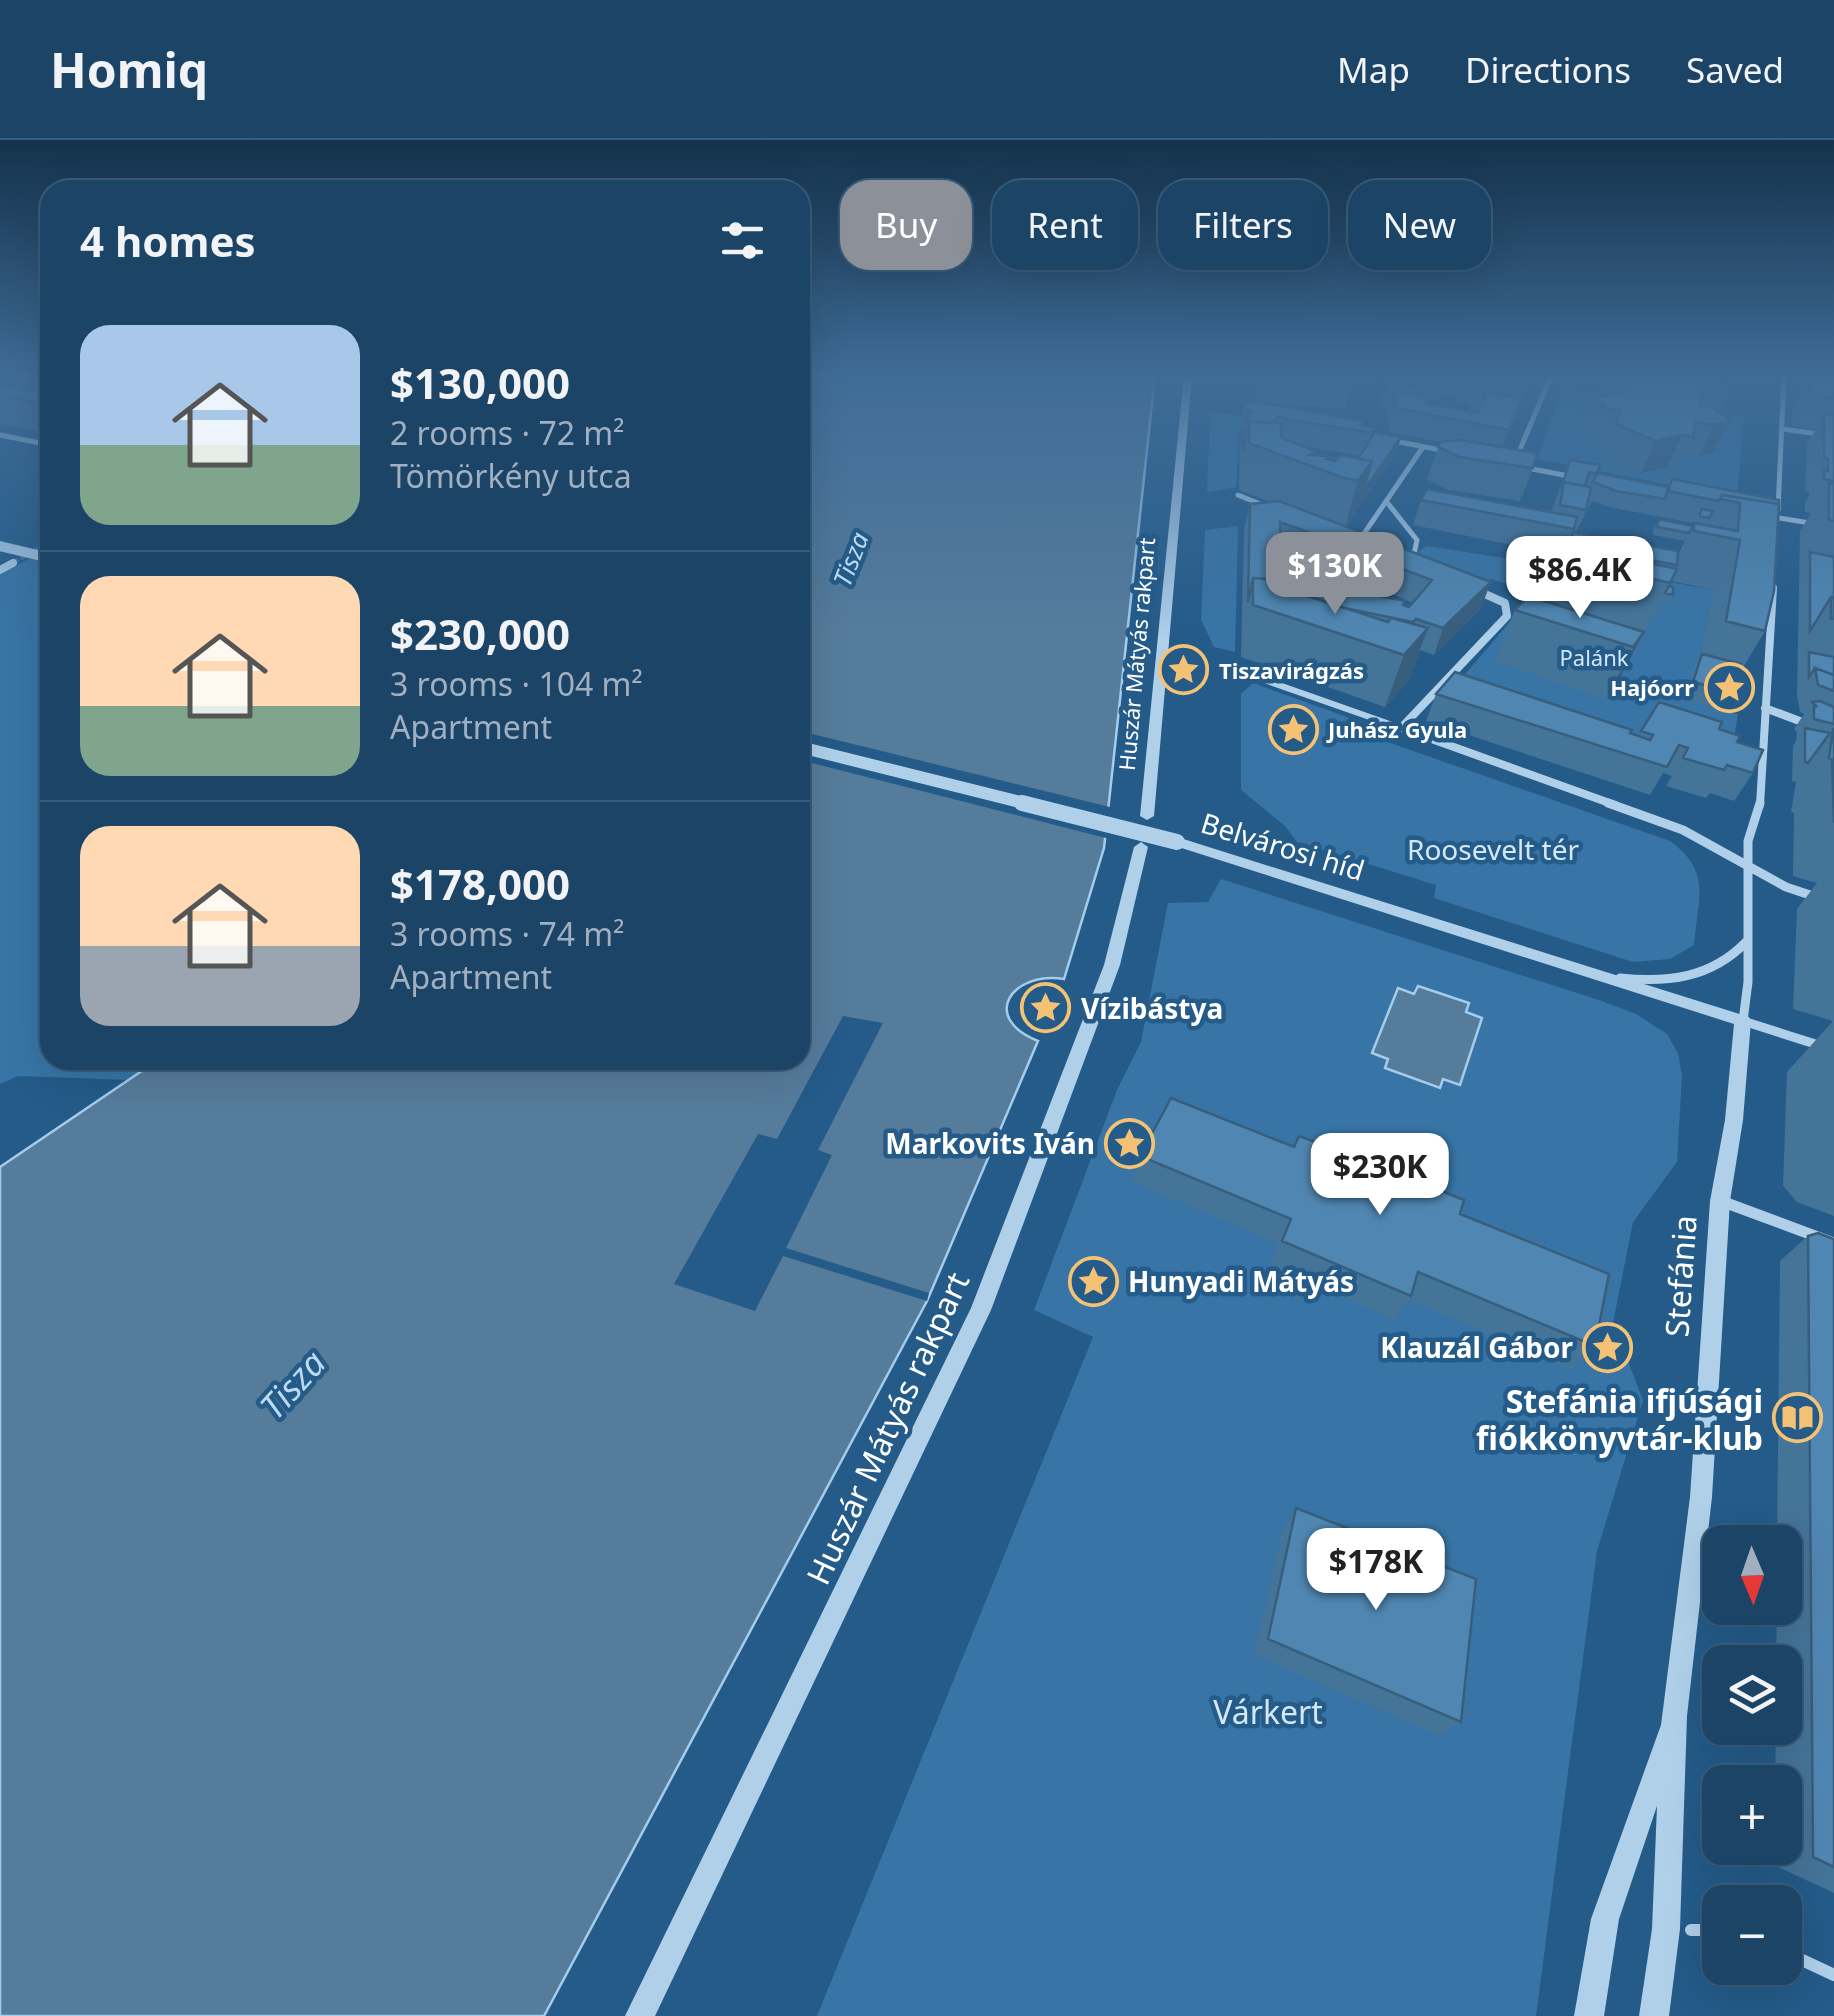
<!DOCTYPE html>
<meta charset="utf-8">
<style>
body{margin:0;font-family:"Noto Sans",sans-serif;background:#244b6d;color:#f1f3f6;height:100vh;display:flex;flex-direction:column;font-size:38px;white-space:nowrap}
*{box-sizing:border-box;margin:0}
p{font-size:32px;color:#a0b0c0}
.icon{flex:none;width:55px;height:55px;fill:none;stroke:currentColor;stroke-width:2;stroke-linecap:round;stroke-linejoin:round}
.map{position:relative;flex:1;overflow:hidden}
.drawer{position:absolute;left:40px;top:40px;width:770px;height:890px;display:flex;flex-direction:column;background:#1b4467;border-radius:30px;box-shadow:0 10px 40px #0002,0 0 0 2px #395c7b}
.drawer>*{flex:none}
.top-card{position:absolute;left:840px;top:40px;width:842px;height:90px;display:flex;gap:20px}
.needle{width:65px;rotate:178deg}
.controls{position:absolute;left:1702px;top:1385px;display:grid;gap:20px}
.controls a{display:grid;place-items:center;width:100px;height:100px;border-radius:20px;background:#1b4467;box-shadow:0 10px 40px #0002,0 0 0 2px #395c7b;font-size:50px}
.price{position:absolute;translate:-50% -85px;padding:0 22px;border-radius:20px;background:#fff;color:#222;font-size:32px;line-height:65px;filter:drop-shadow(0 2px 5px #0008)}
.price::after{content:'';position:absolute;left:50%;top:60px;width:30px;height:22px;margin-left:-15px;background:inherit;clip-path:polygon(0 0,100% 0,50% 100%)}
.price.selected{background:#8c9099;color:#fff}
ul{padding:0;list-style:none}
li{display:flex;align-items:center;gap:30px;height:250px;padding:0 40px}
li+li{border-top:2px solid #395c7b}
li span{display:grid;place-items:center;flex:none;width:280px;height:200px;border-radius:30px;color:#555}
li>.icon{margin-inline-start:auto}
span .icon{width:120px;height:120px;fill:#fffc;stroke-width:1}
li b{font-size:42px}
h2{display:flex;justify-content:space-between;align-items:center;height:120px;padding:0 40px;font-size:42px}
.chip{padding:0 35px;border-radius:30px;background:#1b4467;box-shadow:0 10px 40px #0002,0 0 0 2px #395c7b;font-size:35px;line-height:90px}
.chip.selected{background:#8c9099;color:#fff}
header{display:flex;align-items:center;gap:60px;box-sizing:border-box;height:140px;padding:0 50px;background:#1b4467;border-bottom:2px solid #395c7b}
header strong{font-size:48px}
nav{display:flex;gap:55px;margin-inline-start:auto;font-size:35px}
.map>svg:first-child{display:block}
</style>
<header>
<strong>Homiq</strong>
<nav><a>Map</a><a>Directions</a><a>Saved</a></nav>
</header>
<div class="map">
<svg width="1834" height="1876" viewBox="0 0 1834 1876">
<rect width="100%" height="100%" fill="#245b89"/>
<!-- green -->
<path fill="#3875a6" d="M 1563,248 L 1744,277 L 1737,358 L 1537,319 Z
M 1210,273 L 1252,277 L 1239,293 L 1236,347 L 1207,352 Z
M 1238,386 L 1235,512 L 1214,507 L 1201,480 L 1205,390 Z
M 1427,406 L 1523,421 L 1514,446 L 1491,439 L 1481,445 L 1418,419 L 1419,411 Z
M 50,407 L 50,920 L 158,920 L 129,940 L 18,936 L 0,944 L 0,435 Z
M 1561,422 L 1713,450 L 1696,533 L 1682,559 L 1738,574 L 1733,604 L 1627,618 L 1444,559 Z
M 1253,543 L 1369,585 L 1379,599 L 1670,701 C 1712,732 1698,757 1694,805 L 1670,819 L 1633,822 L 1434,758 L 1436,745 L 1297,702 L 1285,686 L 1241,650 L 1241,554 Z
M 1221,739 L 1602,861 L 1636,874 L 1667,894 L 1678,913 L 1682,936 L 1677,1022 L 1633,1082 L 1613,1183 L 1643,1260 L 1597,1411 L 1536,1876 L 817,1876 L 1093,1197 L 1034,1170 L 1117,950 L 1141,902 L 1168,763 L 1208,762 Z"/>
<!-- water -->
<path fill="#567c9c" stroke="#a4cceb" stroke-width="2.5" d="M 800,236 L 1155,236 L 1104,708 L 1064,839 C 1011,831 980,878 1038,901 L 927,1161 L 544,1876 L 0,1876 L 0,1027 L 158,920 L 800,920 Z
M 1418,846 L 1469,863 L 1466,872 L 1482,878 L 1460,945 L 1443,939 L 1440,948 L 1385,928 L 1388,919 L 1372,913 L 1398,848 L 1414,854 Z"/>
<!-- pier -->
<path fill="#245b89" d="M 800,591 L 1114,668 L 1110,699 L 800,620 Z
M 843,876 L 883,883 L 818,1010 L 832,1015 L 786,1108 L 929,1153 L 927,1161 L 783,1116 L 755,1171 L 674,1144 L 758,994 L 777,999 Z"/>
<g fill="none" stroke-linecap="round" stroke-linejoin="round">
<!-- minor-tunnel -->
<path stroke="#45749b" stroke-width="5" stroke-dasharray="5 2.5" stroke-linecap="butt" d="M 14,422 L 49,403"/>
<!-- pedestrian-far2 -->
<path stroke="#b0d0ea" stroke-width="5" d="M 1782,289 L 1834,296
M 1778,370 L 1784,236"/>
<!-- pedestrian-far1 -->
<path stroke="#b0d0ea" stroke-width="6" d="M 1236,530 L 1401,588"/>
<!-- pedestrian -->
<path stroke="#b0d0ea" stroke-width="12" d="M 1691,1790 L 1720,1790
M 1785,1812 L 1834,1835"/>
<!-- minor-far3 -->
<path stroke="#b0d0ea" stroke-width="5" d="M 0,295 L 50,305
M 1389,300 L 1446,311
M 1516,319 L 1551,236
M 1522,327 L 1574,337
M 1238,355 L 1270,368
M 1386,361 L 1417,400 L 1412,423
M 1767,376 L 1834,387
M 1359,401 L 1423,307
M 9,425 L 14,422"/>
<!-- minor-far2 -->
<path stroke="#b0d0ea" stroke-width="8" d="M 0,430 L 13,423
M 1476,450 L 1505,463 L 1507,476 L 1401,588 L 1615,665
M 1765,568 L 1834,594
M 1760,665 L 1773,448"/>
<!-- minor-far1 -->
<path stroke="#b0d0ea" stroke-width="9" d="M 1608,663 L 1683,690 L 1786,747 L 1834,763
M 1760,663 L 1748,701 L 1748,842 L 1743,881 L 1834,910
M 1620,838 C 1668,843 1711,838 1746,802"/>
<!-- minor -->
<path stroke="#b0d0ea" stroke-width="11" d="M 1721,1061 L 1834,1103"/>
<!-- tertiary -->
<path fill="#b0d0ea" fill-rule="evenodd" d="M 1184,236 L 1192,236 L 1154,676 L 1147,680 L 1140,676 Z
M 1177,697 L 1749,877 L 1751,881 L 1743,980 L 1730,1061 L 1712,1357 L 1687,1576 L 1680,1789 L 1669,1876 L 1639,1876 L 1652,1789 L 1657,1666 L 1619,1779 L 1604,1876 L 1574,1876 L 1591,1779 L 1661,1585 L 1690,1357 L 1710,1061 L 1725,980 L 1734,884 L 1172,705 L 1172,699 Z
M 1141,702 L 1148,707 L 1120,825 L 991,1170 L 655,1876 L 625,1876 L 971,1168 L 1104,825 L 1134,707 Z"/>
<!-- tertiary-bridge-far2 -->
<path stroke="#b0d0ea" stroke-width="10" d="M 0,406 L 50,418"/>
<!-- tertiary-bridge-far1 -->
<path stroke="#b0d0ea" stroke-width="12" d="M 800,607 L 1032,665"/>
<!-- tertiary-bridge -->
<path stroke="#b0d0ea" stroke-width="16" d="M 1022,663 L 1177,702"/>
</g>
<!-- wall -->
<path fill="#457499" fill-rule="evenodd" d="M 0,236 L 13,243 L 7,246 L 50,253 L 50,293 L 0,284 Z
M 11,236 L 50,236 L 50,249 L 16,246 Z
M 1259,236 L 1354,236 L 1345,268 L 1258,263 L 1375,288 L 1372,296 L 1401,297 L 1396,313 L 1346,387 L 1481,468 L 1434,515 L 1420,510 L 1409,540 L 1385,567 L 1241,517 L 1244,390 L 1250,364 L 1270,362 L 1239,350 L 1240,305 L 1242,294 L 1239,293 L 1243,269 L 1256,262 L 1255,253 ZM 1303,306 L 1360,316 L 1358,319 L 1338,318 L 1316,314 ZM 1291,413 L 1304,418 L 1302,426 L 1328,438 L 1330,444 L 1349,446 L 1366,453 L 1292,442 L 1287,437 L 1291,420 ZM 1392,454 L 1413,463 L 1409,467 L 1386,457 Z
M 1398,236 L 1543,236 L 1539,245 L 1530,244 L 1503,307 L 1533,328 L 1520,361 L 1448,350 L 1427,339 L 1440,302 L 1441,302 L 1389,292 L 1387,275 L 1380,258 L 1384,243 L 1399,244 ZM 1439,254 L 1456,255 L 1458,262 L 1470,264 L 1468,271 L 1427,264 L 1426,261 L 1437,262 Z
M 1605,236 L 1687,236 L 1731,251 L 1719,273 L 1712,313 L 1698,317 L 1684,314 L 1677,329 L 1667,327 L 1641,333 L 1602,316 L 1607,302 L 1590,299 L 1591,295 L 1577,289 L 1589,258 L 1597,257 Z
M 1807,236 L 1834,236 L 1834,1076 L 1797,1062 L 1783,1046 L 1787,932 L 1833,881 L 1793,869 L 1797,769 L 1817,743 L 1793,736 L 1794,673 L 1791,672 L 1796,642 L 1792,641 L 1793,606 L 1796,601 L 1797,592 L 1794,589 L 1804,574 L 1800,572 L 1797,555 L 1800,391 L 1811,373 L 1805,372 L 1805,363 L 1809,355 L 1809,352 L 1805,351 L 1807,305 L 1816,289 L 1792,286 L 1793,267 L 1807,239 Z
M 1570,320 L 1597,333 L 1668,347 L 1672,339 L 1779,360 L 1765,491 L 1738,536 L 1733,552 L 1722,570 L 1682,560 L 1692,532 L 1699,518 L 1713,450 L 1672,441 L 1669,446 L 1673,455 L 1669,463 L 1661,462 L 1617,543 L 1606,559 L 1494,521 L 1515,470 L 1538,459 L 1557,414 L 1413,385 L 1421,360 L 1551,372 ZM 1592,361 L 1609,367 L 1693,383 L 1692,386 L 1659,379 L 1654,388 L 1653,395 L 1685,401 L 1678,415 L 1576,392 Z
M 1436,554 L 1639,596 L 1659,562 L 1719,589 L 1737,602 L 1753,633 L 1734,661 L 1710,653 L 1706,658 L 1666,646 L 1672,636 L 1663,633 L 1650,655 L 1426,581 Z
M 1344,997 L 1426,1045 L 1460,1074 L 1595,1206 L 1572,1230 L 1408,1159 L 1395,1180 L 1271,1126 L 1279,1104 L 1133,1042 L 1140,1016 L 1294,1007 L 1338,1011 Z
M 1808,1096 L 1834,1099 L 1834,1753 L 1774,1725 L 1774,1708 L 1785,1708 L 1785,1642 L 1775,1642 L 1776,1588 L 1785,1588 L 1785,1522 L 1776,1522 L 1777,1468 L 1785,1468 L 1785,1402 L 1777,1402 L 1780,1121 Z
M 1296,1368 L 1461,1582 L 1439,1595 L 1254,1515 L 1283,1388 Z"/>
<!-- shaded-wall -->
<path fill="#385e7d" d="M 0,236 L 9,236 L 13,243 L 0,250 Z
M 1532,236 L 1527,253 L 1500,314 L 1509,290 Z
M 1728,282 L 1712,313 L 1698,317 L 1714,285 Z
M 1682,295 L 1667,327 L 1641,333 L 1656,301 Z
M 1401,297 L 1396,313 L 1344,390 L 1358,341 L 1372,321 Z
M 1400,428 L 1392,454 L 1382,459 L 1390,433 Z
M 1491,442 L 1481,468 L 1434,515 L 1443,488 Z
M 1428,488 L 1409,540 L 1385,567 L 1404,515 Z
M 1644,492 L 1617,543 L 1606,559 L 1633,507 Z"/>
<!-- building -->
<path fill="#5087b2" stroke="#385e7d" stroke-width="2.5" d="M 1411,236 L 1443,236 L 1444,239 L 1411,237 Z
M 1481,236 L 1532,236 L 1525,251 L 1477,243 Z
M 1621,236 L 1687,236 L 1729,246 L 1728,254 L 1703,250 L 1700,265 L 1716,268 L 1716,272 L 1727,276 L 1728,282 L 1714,285 L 1696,282 L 1693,297 L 1682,295 L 1656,301 L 1616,284 L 1620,271 L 1603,268 L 1604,264 L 1589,258 L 1607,255 L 1609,251 L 1627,252 L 1631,238 Z
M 1809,236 L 1825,239 L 1825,236 L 1834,236 L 1834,258 L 1809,255 Z
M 1384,243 L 1417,245 L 1419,254 L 1394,252 L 1392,260 Z
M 0,245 L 50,253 L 50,265 L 0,256 Z
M 1394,252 L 1424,254 L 1427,264 L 1478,273 L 1487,252 L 1522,259 L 1509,290 L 1396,268 Z
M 1250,261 L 1364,281 L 1361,285 L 1375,288 L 1372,293 L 1277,277 L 1272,283 L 1245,281 L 1252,271 L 1243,269 Z
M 1824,274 L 1834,275 L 1834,341 L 1824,339 L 1824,330 L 1828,331 L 1828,319 L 1824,318 Z
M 1249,281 L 1281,283 L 1281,298 L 1316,311 L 1309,315 L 1330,316 L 1327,319 L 1335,321 L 1340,315 L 1372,321 L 1358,341 L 1344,338 L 1249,303 Z
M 1243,289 L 1247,290 L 1243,311 Z
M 1375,292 L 1401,297 L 1363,352 L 1372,321 L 1358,319 Z
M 1461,300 L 1537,313 L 1533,328 L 1459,317 L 1438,307 L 1440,302 Z
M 1570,320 L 1600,325 L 1597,334 L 1589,332 L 1585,346 L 1564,342 L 1561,350 Z
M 1597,333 L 1668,347 L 1665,359 L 1616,351 L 1593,342 Z
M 1672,339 L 1779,360 L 1778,384 L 1779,364 L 1722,355 L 1719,361 L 1668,351 Z
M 1564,342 L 1591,347 L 1586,370 L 1560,365 Z
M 1829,343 L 1834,344 L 1834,381 L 1829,380 Z
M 1427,349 L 1577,377 L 1574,389 L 1421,360 Z
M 1722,355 L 1779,364 L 1774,451 L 1765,491 L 1726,481 L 1740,400 L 1694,391 L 1694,383 L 1738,391 L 1740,363 L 1721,359 Z
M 1279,361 L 1491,442 L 1443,488 L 1416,479 L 1413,482 L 1345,468 L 1292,451 L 1292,442 L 1307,441 L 1405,461 L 1403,465 L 1409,467 L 1432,440 L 1400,428 L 1390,433 L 1357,420 L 1337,418 L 1336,412 L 1309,400 L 1317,395 L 1280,382 L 1281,402 L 1290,402 L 1291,420 L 1282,420 L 1285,437 L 1292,437 L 1292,441 L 1253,438 L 1248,462 L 1250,364 Z
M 1701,369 L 1713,371 L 1709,378 L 1700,376 Z
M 1659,379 L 1692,386 L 1692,388 L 1689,393 L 1657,387 Z
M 1573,392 L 1678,411 L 1677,425 L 1569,405 Z
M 1563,404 L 1677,429 L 1670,443 L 1556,416 Z
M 1810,412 L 1834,417 L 1834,458 L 1831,457 L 1810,491 Z
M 1253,438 L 1292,441 L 1292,451 L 1388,482 L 1391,478 L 1428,488 L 1404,515 L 1253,465 Z
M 1669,446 L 1673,447 L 1673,455 L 1665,453 Z
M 1528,456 L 1644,492 L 1633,507 L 1515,470 Z
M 1831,457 L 1834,458 L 1834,479 L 1831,479 Z
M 1809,512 L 1834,517 L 1834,535 L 1815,528 L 1809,537 Z
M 1702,514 L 1741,524 L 1733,552 L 1693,542 Z
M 1815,528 L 1834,535 L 1834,551 L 1818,545 Z
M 1455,532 L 1632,590 L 1630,593 L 1650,600 L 1653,595 L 1641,591 L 1659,562 L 1722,582 L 1719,589 L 1740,596 L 1737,602 L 1763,610 L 1753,633 L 1727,625 L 1724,630 L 1683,618 L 1688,608 L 1679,605 L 1667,627 L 1436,554 Z
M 1820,561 L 1834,567 L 1834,584 L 1814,579 L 1814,566 L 1817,567 L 1812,562 Z
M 1805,588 L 1830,593 L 1808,623 L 1805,622 Z
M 1833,589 L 1834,589 L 1834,683 L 1832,619 L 1829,618 Z
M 1171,958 L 1294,1007 L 1299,996 L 1339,1011 L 1344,997 L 1430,1031 L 1426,1045 L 1464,1060 L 1460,1074 L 1609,1134 L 1595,1206 L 1418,1132 L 1411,1156 L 1282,1101 L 1291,1079 L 1140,1016 Z
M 1818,1093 L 1834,1099 L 1834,1727 L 1813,1717 L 1808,1096 Z
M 1296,1368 L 1476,1439 L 1461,1582 L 1268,1499 Z"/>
<!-- sky -->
<linearGradient id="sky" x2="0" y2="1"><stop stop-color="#14324b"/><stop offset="0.47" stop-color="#3f6c97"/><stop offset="1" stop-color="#3f6c97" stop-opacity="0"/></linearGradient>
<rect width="1834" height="499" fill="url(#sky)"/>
<!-- icons -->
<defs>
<symbol id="sight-ring" viewBox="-11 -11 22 22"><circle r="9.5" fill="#245b89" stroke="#f4c274" stroke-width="1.5"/><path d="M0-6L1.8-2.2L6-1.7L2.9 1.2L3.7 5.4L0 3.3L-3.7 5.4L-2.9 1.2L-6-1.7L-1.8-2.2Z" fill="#f4c274"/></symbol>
<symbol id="library-ring" viewBox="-11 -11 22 22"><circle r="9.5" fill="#245b89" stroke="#f4c274" stroke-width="1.5"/><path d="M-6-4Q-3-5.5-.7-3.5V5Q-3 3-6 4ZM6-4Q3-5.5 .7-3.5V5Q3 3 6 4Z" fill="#f4c274"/></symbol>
</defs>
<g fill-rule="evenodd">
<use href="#sight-ring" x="1156" y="502" width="55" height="55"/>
<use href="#sight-ring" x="1702" y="520" width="55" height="55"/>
<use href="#sight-ring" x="1266" y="562" width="55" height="55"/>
<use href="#sight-ring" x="1018" y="840" width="55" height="55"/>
<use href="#sight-ring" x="1102" y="976" width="55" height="55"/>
<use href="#sight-ring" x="1066" y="1114" width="55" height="55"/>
<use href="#sight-ring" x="1580" y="1180" width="55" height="55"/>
<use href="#library-ring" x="1770" y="1250" width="55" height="55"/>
</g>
<g text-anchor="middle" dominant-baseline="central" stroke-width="9" stroke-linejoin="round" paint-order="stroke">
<!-- far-street labels -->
<g font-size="22" fill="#fff" stroke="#245b89">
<text transform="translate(1136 514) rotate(-85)">Huszár Mátyás rakpart</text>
</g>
<!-- far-park labels -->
<g font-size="22" fill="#d4e8f7" stroke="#245b89">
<text x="1594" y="517">Palánk</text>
</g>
<!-- far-poi labels -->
<g font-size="22" font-weight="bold" fill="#fff" stroke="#245b89" text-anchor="start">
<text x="1219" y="530">Tiszavirágzás</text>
<text x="1694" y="547" text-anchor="end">Hajóorr</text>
<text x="1328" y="589">Juhász Gyula</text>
</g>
<!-- far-water labels -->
<g font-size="25" font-style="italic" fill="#bcdaf1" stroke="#245b89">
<text transform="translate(850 419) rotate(-69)">Tisza</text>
</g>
<!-- street labels -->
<g font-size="28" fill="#fff" stroke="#245b89">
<text transform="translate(1283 706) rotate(17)">Belvárosi híd</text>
</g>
<!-- park labels -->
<g font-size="28" fill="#d4e8f7" stroke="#245b89">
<text x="1493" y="709">Roosevelt tér</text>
</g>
<!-- poi labels -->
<g font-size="28" font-weight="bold" fill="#fff" stroke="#245b89" text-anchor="start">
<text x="1081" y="868">Vízibástya</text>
<text x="1095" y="1003" text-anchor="end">Markovits Iván</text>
<text x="1128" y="1141">Hunyadi Mátyás</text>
<text x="1573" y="1207" text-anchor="end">Klauzál Gábor</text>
</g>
<!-- near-street labels -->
<g font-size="32" fill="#fff" stroke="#245b89">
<text transform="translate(1680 1136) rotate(-86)">Stefánia</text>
<text transform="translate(887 1288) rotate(-65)">Huszár Mátyás rakpart</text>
</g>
<!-- near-poi labels -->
<g font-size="32" font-weight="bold" fill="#fff" stroke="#245b89" text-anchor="end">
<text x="1763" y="1260">Stefánia ifjúsági<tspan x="1763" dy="37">fiókkönyvtár-klub</tspan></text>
</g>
<!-- near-park labels -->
<g font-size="32" fill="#d4e8f7" stroke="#245b89">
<text x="1268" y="1571">Várkert</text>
</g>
<!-- near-water labels -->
<g font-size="35" font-style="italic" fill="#bcdaf1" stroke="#245b89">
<text transform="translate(292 1244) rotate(-48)">Tisza</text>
</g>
</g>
</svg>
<div class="controls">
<a><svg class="needle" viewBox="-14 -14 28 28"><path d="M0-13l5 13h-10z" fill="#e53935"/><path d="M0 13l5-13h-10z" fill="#a0b0c0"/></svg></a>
<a><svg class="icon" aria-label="layers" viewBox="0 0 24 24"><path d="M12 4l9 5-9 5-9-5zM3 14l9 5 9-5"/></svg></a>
<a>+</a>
<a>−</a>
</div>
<b class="price selected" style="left:1335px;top:477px">$130K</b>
<b class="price" style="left:1580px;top:481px">$86.4K</b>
<b class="price" style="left:1380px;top:1078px">$230K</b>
<b class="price" style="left:1376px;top:1473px">$178K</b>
<div class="top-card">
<a class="chip selected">Buy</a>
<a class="chip">Rent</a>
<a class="chip">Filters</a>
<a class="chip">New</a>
</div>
<section class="drawer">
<h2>4 homes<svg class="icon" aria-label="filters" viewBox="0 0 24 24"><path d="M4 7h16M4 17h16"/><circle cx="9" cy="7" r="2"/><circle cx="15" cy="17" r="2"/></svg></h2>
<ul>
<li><span style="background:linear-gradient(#a9c7e8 60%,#7fa58c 0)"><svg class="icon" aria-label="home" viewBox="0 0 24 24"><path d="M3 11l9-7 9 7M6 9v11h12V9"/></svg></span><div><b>$130,000</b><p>2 rooms · 72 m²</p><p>Tömörkény utca</p></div></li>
<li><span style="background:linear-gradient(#ffd9b3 65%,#7fa58c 0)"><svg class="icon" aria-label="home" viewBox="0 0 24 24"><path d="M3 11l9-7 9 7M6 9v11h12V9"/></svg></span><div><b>$230,000</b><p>3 rooms · 104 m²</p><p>Apartment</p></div></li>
<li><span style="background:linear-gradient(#ffd9b3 60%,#9aa5b1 0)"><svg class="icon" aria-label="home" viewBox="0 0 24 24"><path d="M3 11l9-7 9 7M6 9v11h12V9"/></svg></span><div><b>$178,000</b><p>3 rooms · 74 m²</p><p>Apartment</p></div></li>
</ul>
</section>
</div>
